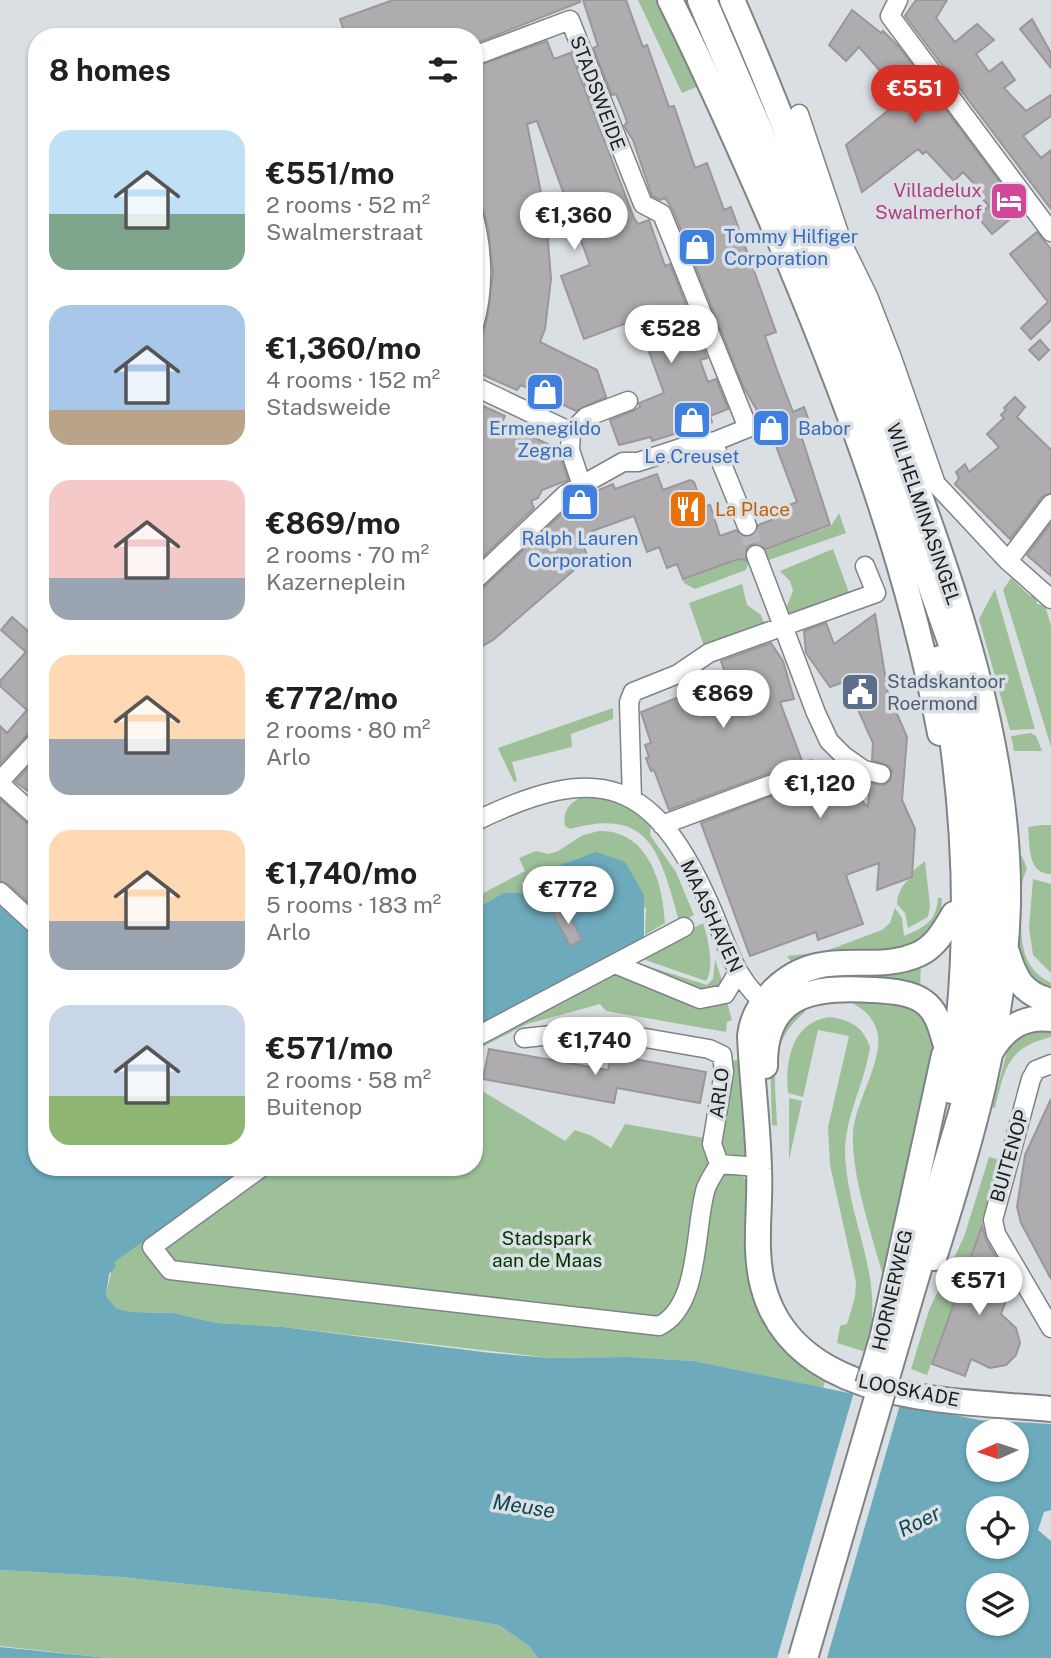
<!DOCTYPE html>
<meta charset="utf-8">
<style>
body{margin:0;font-family:"Public Sans",sans-serif;background:#f6f6f6;color:#202124;height:100vh;display:flex;flex-direction:column;font-size:26px;white-space:nowrap}
*{box-sizing:border-box;margin:0}
p{font-size:23px;color:#757577}
.icon{flex:none;width:38px;height:38px;fill:none;stroke:currentColor;stroke-width:2;stroke-linecap:round;stroke-linejoin:round}
.map{position:relative;flex:1;overflow:hidden}
.side{position:absolute;left:28px;top:28px;width:455px;height:1148px;display:flex;flex-direction:column;background:#fff;border-radius:28px;box-shadow:0 2px 5px #0004}
.side>*{flex:none}
.needle{width:46px;rotate:267deg}
.tools{position:absolute;left:966px;top:1419px;display:grid;gap:14px}
.tools a{display:grid;place-items:center;width:63px;height:63px;border-radius:50%;background:#fff;box-shadow:0 2px 5px #0004;font-size:35px}
.price{position:absolute;translate:-50% -60px;padding:0 16px;border-radius:24px;background:#fff;color:#222;font-size:23px;line-height:46px;filter:drop-shadow(0 2px 4px #0008)}
.price::after{content:'';position:absolute;left:50%;top:42px;width:21px;height:16px;margin-left:-10px;background:inherit;clip-path:polygon(0 0,100% 0,50% 100%)}
.price.selected{background:#d93025;color:#fff}
ul{padding:0;list-style:none}
li{display:flex;align-items:center;gap:21px;height:175px;padding:0 21px}
li span{display:grid;place-items:center;flex:none;width:196px;height:140px;border-radius:21px;color:#555}
li>.icon{margin-inline-start:auto}
span .icon{width:84px;height:84px;fill:#fffc;stroke-width:1}
li b{font-size:30px}
h2{display:flex;justify-content:space-between;align-items:center;height:84px;padding:0 21px;font-size:30px}
.map>svg:first-child{display:block}
</style>
<div class="map">
<svg width="1051" height="1658" viewBox="0 0 1051 1658">
<rect width="100%" height="100%" fill="#dadfe3"/>
<!-- green -->
<path fill="#9dc099" d="M 638,0 L 657,0 L 701,85 L 682,93 Z
M 839,513 L 846,533 L 766,561 L 765,550 L 831,526 Z
M 833,549 L 850,595 L 791,617 L 786,608 L 793,591 L 790,581 L 780,571 Z
M 742,559 L 750,559 L 746,570 L 695,589 L 684,583 L 683,580 Z
M 1011,578 L 1030,596 L 1036,595 L 1037,604 L 1045,605 L 1051,626 L 1051,747 L 1003,590 Z
M 742,584 L 747,605 L 761,615 L 765,626 L 705,649 L 689,603 Z
M 995,589 L 1035,729 L 1010,730 L 979,619 Z
M 613,708 L 613,719 L 571,734 L 572,747 L 512,762 L 517,781 L 514,782 L 498,748 Z
M 1031,733 L 1036,736 L 1042,751 L 1014,751 L 1011,736 Z
M 587,795 C 611,799 634,805 651,825 L 650,835 L 676,872 L 694,915 L 680,923 C 660,856 653,806 570,829 L 565,826 C 562,809 571,801 587,795 Z
M 1041,825 L 1051,825 L 1051,874 C 1027,874 1030,845 1028,827 Z
M 599,831 C 649,830 663,884 665,923 L 645,935 L 646,908 L 547,870 L 536,887 L 530,878 L 521,883 L 526,893 L 503,893 L 474,910 L 474,898 L 525,871 L 519,858 L 536,851 L 549,854 L 558,851 L 583,835 Z
M 1022,856 L 1027,869 C 1020,883 1021,897 1021,912 C 1021,942 1021,968 1051,983 L 1051,996 L 1045,995 L 1017,959 L 1015,857 Z
M 925,861 L 930,906 L 928,917 L 908,928 L 905,913 L 897,904 C 897,894 903,882 912,878 L 914,870 Z
M 1033,879 L 1051,884 L 1051,973 L 1033,955 L 1029,928 Z
M 938,898 L 942,898 L 941,914 L 923,946 L 796,968 L 787,956 L 823,952 L 882,930 L 890,923 L 895,908 L 902,918 L 904,936 C 925,927 936,922 938,898 Z
M 703,923 C 708,937 715,968 706,981 L 637,957 Z
M 715,959 L 725,990 L 712,994 L 626,963 L 631,961 L 707,985 L 713,979 Z
M 921,959 L 920,992 L 824,983 L 820,970 Z
M 611,971 L 726,998 L 732,1020 L 727,1022 L 726,1032 L 606,1011 L 600,1004 L 527,1024 L 474,1051 L 474,1044 Z
M 910,1000 L 933,1032 L 931,1061 L 887,1291 C 876,1246 851,1179 853,1134 C 854,1102 885,1060 877,1031 C 873,1016 861,1007 848,1001 Z
M 801,1003 L 805,1012 C 765,1045 776,1080 777,1126 L 772,1125 L 770,1061 L 775,1035 Z
M 829,1017 C 850,1020 863,1026 870,1047 C 864,1089 840,1123 846,1167 C 853,1234 886,1282 866,1352 L 837,1343 L 840,1326 L 847,1324 L 855,1297 L 856,1282 L 830,1165 L 828,1127 L 849,1036 L 818,1030 L 803,1097 L 788,1093 C 785,1062 791,1023 829,1017 Z
M 1051,1025 L 1051,1037 C 1007,1048 1005,1068 995,1108 L 992,1107 L 1010,1041 L 1019,1032 Z
M 739,1059 L 748,1140 L 743,1177 L 748,1182 L 794,1355 L 825,1381 L 823,1388 L 694,1361 L 630,1357 L 550,1358 L 283,1327 L 217,1323 L 174,1313 L 131,1312 L 116,1308 L 106,1296 L 113,1262 L 245,1167 L 474,1167 L 474,1086 L 565,1141 L 575,1130 L 592,1136 L 611,1148 L 625,1124 L 704,1138 L 730,1062 Z
M 789,1098 L 802,1101 L 789,1160 Z
M 989,1157 L 1001,1160 L 982,1224 L 927,1375 L 911,1369 L 929,1310 L 964,1237 Z
M 0,1570 L 121,1577 L 378,1604 L 499,1625 L 529,1646 L 538,1658 L 108,1658 L 0,1646 Z"/>
<!-- water -->
<path fill="#6caabc" fill-rule="evenodd" d="M 596,852 L 625,862 L 644,895 L 644,939 L 474,1029 L 474,910 L 503,893 L 526,893 L 536,887 L 547,870 Z
M 0,906 L 37,938 L 37,1167 L 249,1167 L 114,1262 L 116,1266 L 109,1274 L 106,1296 L 116,1308 L 131,1312 L 174,1313 L 217,1323 L 283,1327 L 491,1353 L 550,1358 L 630,1357 L 694,1361 L 979,1420 L 1051,1424 L 1051,1510 L 1044,1512 L 1038,1530 L 1051,1541 L 1051,1658 L 538,1658 L 529,1646 L 499,1625 L 378,1604 L 121,1577 L 0,1570 ZM 978,1432 L 1017,1432 L 1017,1470 L 978,1470 ZM 978,1508 L 1017,1508 L 1017,1547 L 978,1547 ZM 978,1586 L 1017,1586 L 1017,1624 L 978,1624 Z
M 0,1647 L 108,1658 L 0,1658 Z"/>
<!-- pier -->
<path fill="#dadfe3" d="M 854,1392 L 901,1401 L 827,1658 L 777,1658 Z"/>
<!-- building -->
<path fill="#afacb0" stroke="#9a969a" stroke-width="2" d="M 393,0 L 580,0 L 580,2 L 474,44 L 474,37 L 346,37 L 340,19 Z
M 583,0 L 626,0 L 643,47 L 647,45 L 669,107 L 674,106 L 695,168 L 707,163 L 724,210 L 731,207 L 776,332 L 765,336 L 777,370 L 793,412 L 804,407 L 810,424 L 799,429 L 830,525 L 766,549 L 753,544 L 747,548 L 746,560 L 739,559 L 683,579 L 677,564 L 667,568 L 659,547 L 647,552 L 634,516 L 592,531 L 597,534 L 581,539 L 588,558 L 493,640 L 474,651 L 474,592 L 482,589 L 573,503 L 594,492 L 613,484 L 615,489 L 657,474 L 663,490 L 690,480 L 694,482 L 703,507 L 710,505 L 720,536 L 736,530 L 746,537 L 755,533 L 758,525 L 782,516 L 779,509 L 797,502 L 773,438 L 743,386 L 673,210 L 665,198 L 660,200 L 652,196 L 633,140 L 624,126 L 627,122 L 622,108 L 616,94 L 612,95 L 593,48 L 598,46 Z
M 916,0 L 947,0 L 936,18 L 955,42 L 977,24 L 994,40 L 976,54 L 989,72 L 1002,62 L 1015,80 L 1004,88 L 1026,111 L 1051,95 L 1051,116 L 1023,136 L 1041,158 L 1051,150 L 1051,209 L 905,16 Z
M 852,10 L 881,33 L 883,31 L 899,47 L 1021,210 L 992,234 L 977,216 L 989,206 L 977,193 L 980,190 L 963,172 L 954,181 L 926,151 L 923,154 L 918,149 L 862,192 L 846,145 L 891,108 L 886,102 L 897,90 L 859,47 L 846,61 L 829,45 Z
M 1032,19 L 1051,53 L 1051,68 L 1020,29 Z
M 547,41 L 554,59 L 570,53 L 572,56 L 634,218 L 638,224 L 649,220 L 665,266 L 670,264 L 707,358 L 700,360 L 708,382 L 716,379 L 728,409 L 710,416 L 712,422 L 652,441 L 651,437 L 619,445 L 610,420 L 633,411 L 640,407 L 639,403 L 664,393 L 637,319 L 584,339 L 561,276 L 590,265 L 537,121 L 527,124 L 546,217 L 551,279 L 545,329 L 540,342 L 597,370 L 606,397 L 576,411 L 521,385 L 517,390 L 474,371 L 488,314 L 493,272 L 488,228 L 474,178 L 474,67 Z
M 1037,232 L 1051,249 L 1051,320 L 1031,339 L 1021,328 L 1048,302 L 1010,254 Z
M 1040,340 L 1049,350 L 1039,360 L 1029,350 Z
M 1015,397 L 1025,407 L 1017,417 L 1051,450 L 1051,493 L 1042,497 L 1010,539 L 955,484 L 959,478 L 956,472 L 965,464 L 969,472 L 999,447 L 987,434 L 1004,418 L 1001,415 L 1006,410 L 1004,408 Z
M 474,402 L 505,416 L 502,422 L 558,449 L 568,480 L 542,490 L 538,498 L 531,501 L 534,508 L 474,565 Z
M 1051,523 L 1051,576 L 1027,555 Z
M 875,614 L 888,693 L 907,737 L 902,800 L 915,829 L 912,877 L 877,890 L 879,863 L 846,875 L 863,924 L 818,940 L 816,932 L 750,956 L 701,823 L 819,778 L 831,788 L 851,790 L 868,807 L 870,783 L 884,785 L 890,781 L 892,771 L 889,766 L 872,760 L 873,743 L 851,694 L 849,680 L 830,687 L 806,653 L 804,631 L 826,623 L 834,644 Z
M 12,617 L 37,639 L 37,730 L 29,733 L 0,764 L 0,726 L 7,733 L 27,710 L 0,686 L 0,681 L 26,652 L 1,630 Z
M 771,643 L 783,661 L 794,699 L 780,702 L 802,761 L 669,810 L 654,770 L 651,771 L 646,758 L 649,757 L 645,745 L 651,743 L 641,712 L 727,678 L 721,661 Z
M 37,758 L 37,797 L 15,782 Z
M 0,799 L 37,832 L 37,910 L 8,884 L 0,881 Z
M 565,907 L 582,940 L 570,946 L 553,913 Z
M 489,1049 L 608,1070 L 612,1055 L 706,1072 L 700,1103 L 617,1088 L 614,1103 L 483,1079 Z
M 1051,1099 L 1051,1279 L 1021,1223 L 1017,1207 L 1025,1155 Z
M 982,1226 L 986,1240 L 1012,1284 L 1001,1314 L 1016,1328 L 1020,1343 L 1016,1355 L 1006,1365 L 990,1368 L 971,1359 L 965,1376 L 932,1364 Z"/>
<g fill="none" stroke-linecap="round" stroke-linejoin="round">
<!-- street-tunnel -->
<path stroke="#b4b8bc" stroke-width="18" stroke-dasharray="18 9" stroke-linecap="butt" d="M 747,526 L 756,555"/>
<defs>
<path id="street" d="M 898,0 L 890,16 L 1051,232
M 474,56 L 570,20 L 643,204 L 662,214 L 748,428 L 713,442 L 747,526
M 799,114 L 843,245 L 868,296 L 891,355 L 936,484 L 1008,561 L 1051,599
M 474,217 C 483,252 484,291 474,325
M 474,386 L 571,432 L 570,450 L 582,486
M 571,432 L 586,417 L 628,401
M 756,555 L 816,713 L 829,741 L 844,756 L 864,770 L 881,774
M 1008,561 L 1051,504
M 474,581 L 566,494 L 623,462 L 638,462 L 702,441 L 713,442
M 786,779 L 811,770
M 0,781 L 37,741
M 0,784 L 37,817
M 632,799 L 629,702 L 633,692 L 678,674 L 709,653 L 876,593 L 865,566
M 474,822 C 600,760 655,778 712,910 C 729,950 735,981 771,1009
M 662,825 L 778,782
M 0,892 L 37,926
M 615,964 L 700,999 L 725,994 L 737,974
M 474,1038 L 684,927
M 524,1038 L 599,1030 L 709,1049 L 722,1055 L 724,1072 L 712,1144 L 719,1164 L 759,1167
M 1051,1064 L 1036,1070 L 1031,1079 L 993,1220 L 996,1234 L 1051,1328
M 262,1167 L 152,1247 L 170,1270 L 659,1326 C 701,1306 694,1226 706,1188 C 709,1180 715,1172 719,1164"/>
<path id="secondary" d="M 670,0 C 712,84 749,169 786,255 C 851,410 909,567 940,733
M 732,0 C 788,127 834,258 881,388 C 940,553 1011,726 1008,904 C 1005,1027 971,1142 934,1258
M 954,914 C 945,929 936,946 919,954 C 869,976 823,944 775,989 C 761,1002 752,1018 750,1036 C 752,1081 758,1125 759,1169 C 761,1208 753,1249 763,1286 C 794,1405 953,1400 1051,1409
M 1007,952 C 1015,979 1023,994 1051,1001
M 992,1050 C 1006,1027 1024,1016 1051,1019
M 765,1066 C 764,994 812,986 872,990 C 889,991 911,992 924,1002 C 938,1012 941,1030 946,1045
M 882,1339 L 944,1055"/>
<path id="primary" d="M 702,0 L 809,250 L 863,388 L 959,661 L 987,793 L 993,920 L 983,1024 L 969,1093 L 895,1343
M 941,660 C 969,803 975,945 952,1089"/>
</defs>
<!-- street casing -->
<use href="#street" stroke="#7f8387" stroke-width="21"/>
<!-- secondary casing -->
<use href="#secondary" stroke="#7f8387" stroke-width="28"/>
<!-- primary casing -->
<use href="#primary" stroke="#7f8387" stroke-width="32"/>
<!-- street -->
<use href="#street" stroke="#fff" stroke-width="18"/>
<!-- secondary -->
<use href="#secondary" stroke="#fff" stroke-width="24"/>
<!-- primary -->
<use href="#primary" stroke="#fff" stroke-width="28"/>
<defs>
<path id="secondary-bridge" d="M 868,1385 L 882,1339"/>
<path id="primary-bridge" d="M 803,1658 L 895,1343"/>
</defs>
<!-- secondary-bridge casing -->
<use href="#secondary-bridge" stroke="#7f8387" stroke-width="28" stroke-linecap="butt"/>
<!-- primary-bridge casing -->
<use href="#primary-bridge" stroke="#7f8387" stroke-width="32" stroke-linecap="butt"/>
<!-- secondary-bridge -->
<use href="#secondary-bridge" stroke="#fff" stroke-width="24"/>
<!-- primary-bridge -->
<use href="#primary-bridge" stroke="#fff" stroke-width="28"/>
</g>
<!-- icons -->
<defs>
<symbol id="hotel-square" viewBox="-11 -11 22 22"><rect x="-9" y="-9" width="18" height="18" rx="4" fill="#d1479c" stroke="#dadfe3"/><path d="M-6-4.5h1.5V1H6V5H4.5V3h-9V5H-6ZM-4 0a1.8 1.8 0 1 1 3.6 0ZM.5 0V-2.5h3Q6-2.5 6 0Z" fill="#fff"/></symbol>
<symbol id="shop-square" viewBox="-11 -11 22 22"><rect x="-9" y="-9" width="18" height="18" rx="4" fill="#3f7fe0" stroke="#dadfe3"/><path d="M-5-2.5h2.3a2.7 3.5 0 0 1 5.4 0H5L5.5 6h-11ZM-1.5-2.5h3a1.5 2.3 0 0 0-3 0Z" fill="#fff"/></symbol>
<symbol id="restaurant-square" viewBox="-11 -11 22 22"><rect x="-9" y="-9" width="18" height="18" rx="4" fill="#e8710a" stroke="#dadfe3"/><path d="M-5-6h1v4h1v-4h1v4h1v-4h1v5L-1.5 .5V6h-2V.5L-5-1ZM5-6V6H3V1.5H1.5Q1.5-4 5-6Z" fill="#fff"/></symbol>
<symbol id="civic-square" viewBox="-11 -11 22 22"><rect x="-9" y="-9" width="18" height="18" rx="4" fill="#5c6f8a" stroke="#dadfe3"/><path d="M-.6-6.5H3V-4.5H.6V-3L4-1V1h2V6H-6V1h2V-1L-.6-3ZM-1.2 2.5V6h2.4V2.5Z" fill="#fff"/></symbol>
</defs>
<g fill-rule="evenodd">
<use href="#hotel-square" x="987" y="179" width="44" height="44"/>
<use href="#shop-square" x="675" y="225" width="44" height="44"/>
<use href="#shop-square" x="523" y="370" width="44" height="44"/>
<use href="#shop-square" x="670" y="398" width="44" height="44"/>
<use href="#shop-square" x="749" y="406" width="44" height="44"/>
<use href="#shop-square" x="558" y="480" width="44" height="44"/>
<use href="#restaurant-square" x="666" y="487" width="44" height="44"/>
<use href="#civic-square" x="838" y="670" width="44" height="44"/>
</g>
<g text-anchor="middle" dominant-baseline="central" stroke-width="7" stroke-linejoin="round" paint-order="stroke">
<!-- street labels -->
<g font-size="19" fill="#1b1d1e" stroke="#dadfe3">
<text transform="translate(598 93) rotate(69)">STADSWEIDE</text>
<text transform="translate(924 514) rotate(71)">WILHELMINASINGEL</text>
<text transform="translate(712 916) rotate(65)">MAASHAVEN</text>
<text transform="translate(719 1093) rotate(-83)">ARLO</text>
<text transform="translate(1009 1156) rotate(-74)">BUITENOP</text>
<text transform="translate(892 1290) rotate(-77)">HORNERWEG</text>
<text transform="translate(909 1390) rotate(11)">LOOSKADE</text>
</g>
<!-- hotel labels -->
<g font-size="19" fill="#b23c85" stroke="#dadfe3" text-anchor="end">
<text x="982" y="190">Villadelux<tspan x="982" dy="22">Swalmerhof</tspan></text>
</g>
<!-- shop labels -->
<g font-size="19" fill="#366cbe" stroke="#dadfe3">
<text x="724" y="236" text-anchor="start">Tommy Hilfiger<tspan x="724" dy="22">Corporation</tspan></text>
<text x="545" y="428">Ermenegildo<tspan x="545" dy="22">Zegna</tspan></text>
<text x="798" y="428" text-anchor="start">Babor</text>
<text x="692" y="456">Le Creuset</text>
<text x="580" y="538">Ralph Lauren<tspan x="580" dy="22">Corporation</tspan></text>
</g>
<!-- food labels -->
<g font-size="19" fill="#c56008" stroke="#dadfe3" text-anchor="start">
<text x="715" y="509">La Place</text>
</g>
<!-- service labels -->
<g font-size="19" fill="#4e5e75" stroke="#dadfe3" text-anchor="start">
<text x="887" y="681">Stadskantoor<tspan x="887" dy="22">Roermond</tspan></text>
</g>
<!-- park labels -->
<g font-size="19" fill="#013701" stroke="#dadfe3">
<text x="547" y="1238">Stadspark<tspan x="547" dy="22">aan de Maas</tspan></text>
</g>
<!-- water labels -->
<g font-size="21" font-style="italic" fill="#0f4654" stroke="#dadfe3">
<text transform="translate(524 1506) rotate(9)">Meuse</text>
<text transform="translate(919 1521) rotate(-26)">Roer</text>
</g>
</g>
</svg>
<div class="tools">
<a><svg class="needle" viewBox="-14 -14 28 28"><path d="M0-13l5 13h-10z" fill="#e53935"/><path d="M0 13l5-13h-10z" fill="#757577"/></svg></a>
<a><svg class="icon" aria-label="locate" viewBox="0 0 24 24"><circle cx="12" cy="12" r="6"/><path d="M12 2v4M12 18v4M2 12h4M18 12h4"/></svg></a>
<a><svg class="icon" aria-label="layers" viewBox="0 0 24 24"><path d="M12 4l9 5-9 5-9-5zM3 14l9 5 9-5"/></svg></a>
</div>
<b class="price selected" style="left:915px;top:125px">€551</b>
<b class="price" style="left:574px;top:252px">€1,360</b>
<b class="price" style="left:671px;top:365px">€528</b>
<b class="price" style="left:723px;top:730px">€869</b>
<b class="price" style="left:820px;top:820px">€1,120</b>
<b class="price" style="left:568px;top:926px">€772</b>
<b class="price" style="left:595px;top:1077px">€1,740</b>
<b class="price" style="left:979px;top:1317px">€571</b>
<section class="side">
<h2>8 homes<svg class="icon" aria-label="filters" viewBox="0 0 24 24"><path d="M4 7h16M4 17h16"/><circle cx="9" cy="7" r="2"/><circle cx="15" cy="17" r="2"/></svg></h2>
<ul>
<li><span style="background:linear-gradient(#bfe0f5 60%,#7fa58c 0)"><svg class="icon" aria-label="home" viewBox="0 0 24 24"><path d="M3 11l9-7 9 7M6 9v11h12V9"/></svg></span><div><b>€551/mo</b><p>2 rooms · 52 m²</p><p>Swalmerstraat</p></div></li>
<li><span style="background:linear-gradient(#a9c7e8 75%,#b9a48a 0)"><svg class="icon" aria-label="home" viewBox="0 0 24 24"><path d="M3 11l9-7 9 7M6 9v11h12V9"/></svg></span><div><b>€1,360/mo</b><p>4 rooms · 152 m²</p><p>Stadsweide</p></div></li>
<li><span style="background:linear-gradient(#f6c9c9 70%,#9aa5b1 0)"><svg class="icon" aria-label="home" viewBox="0 0 24 24"><path d="M3 11l9-7 9 7M6 9v11h12V9"/></svg></span><div><b>€869/mo</b><p>2 rooms · 70 m²</p><p>Kazerneplein</p></div></li>
<li><span style="background:linear-gradient(#ffd9b3 60%,#9aa5b1 0)"><svg class="icon" aria-label="home" viewBox="0 0 24 24"><path d="M3 11l9-7 9 7M6 9v11h12V9"/></svg></span><div><b>€772/mo</b><p>2 rooms · 80 m²</p><p>Arlo</p></div></li>
<li><span style="background:linear-gradient(#ffd9b3 65%,#9aa5b1 0)"><svg class="icon" aria-label="home" viewBox="0 0 24 24"><path d="M3 11l9-7 9 7M6 9v11h12V9"/></svg></span><div><b>€1,740/mo</b><p>5 rooms · 183 m²</p><p>Arlo</p></div></li>
<li><span style="background:linear-gradient(#c9d6e8 65%,#8fb573 0)"><svg class="icon" aria-label="home" viewBox="0 0 24 24"><path d="M3 11l9-7 9 7M6 9v11h12V9"/></svg></span><div><b>€571/mo</b><p>2 rooms · 58 m²</p><p>Buitenop</p></div></li>
</ul>
</section>
</div>
